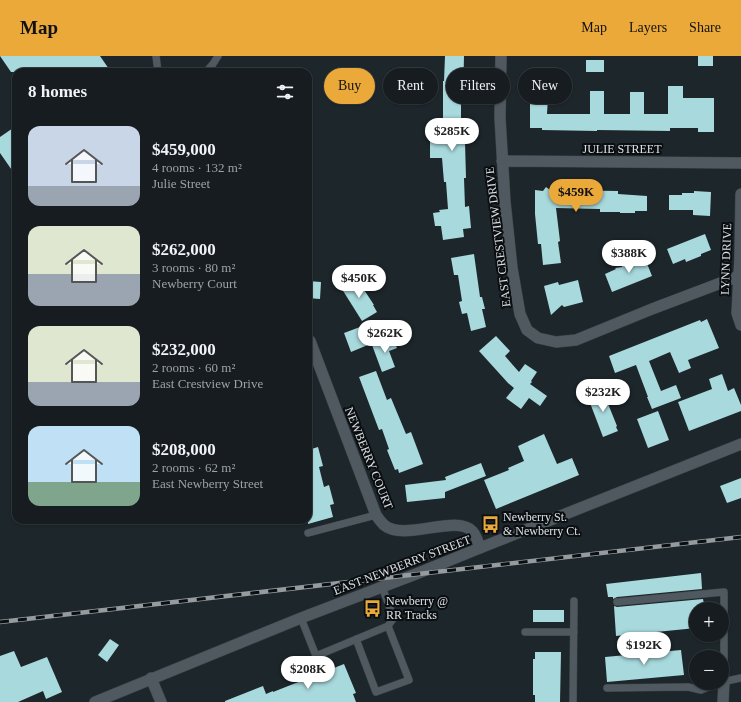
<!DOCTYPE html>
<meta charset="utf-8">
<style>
body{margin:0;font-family:"Times New Roman",serif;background:#23292d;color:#f1f3f6;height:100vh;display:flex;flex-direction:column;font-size:15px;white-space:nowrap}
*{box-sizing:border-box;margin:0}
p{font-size:13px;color:#9ea1a5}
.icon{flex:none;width:22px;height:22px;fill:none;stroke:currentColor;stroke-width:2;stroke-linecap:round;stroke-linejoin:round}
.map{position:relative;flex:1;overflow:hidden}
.drawer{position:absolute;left:12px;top:12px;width:300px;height:456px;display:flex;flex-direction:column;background:#161c20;border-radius:12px;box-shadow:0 1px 3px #0004,0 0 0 1px #353a3e}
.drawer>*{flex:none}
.hud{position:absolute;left:324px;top:12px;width:357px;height:36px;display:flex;gap:8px}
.buttons{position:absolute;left:689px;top:546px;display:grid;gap:8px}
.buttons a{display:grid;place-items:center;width:40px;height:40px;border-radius:50%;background:#161c20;box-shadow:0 1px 3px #0004,0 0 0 1px #353a3e;font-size:20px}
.price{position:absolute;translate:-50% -34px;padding:0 9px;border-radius:14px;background:#fff;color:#222;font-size:13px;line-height:26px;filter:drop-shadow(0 1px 2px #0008)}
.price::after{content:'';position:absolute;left:50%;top:24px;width:12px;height:9px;margin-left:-6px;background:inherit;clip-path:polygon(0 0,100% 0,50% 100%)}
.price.active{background:#eba93a;color:#111}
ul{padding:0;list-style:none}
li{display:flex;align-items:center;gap:12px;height:100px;padding:0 16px}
li span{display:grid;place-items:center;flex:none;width:112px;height:80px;border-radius:12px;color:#555}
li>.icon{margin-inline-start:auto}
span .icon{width:48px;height:48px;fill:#fffc;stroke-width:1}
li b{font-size:17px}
h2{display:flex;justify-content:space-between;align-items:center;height:48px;padding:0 16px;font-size:17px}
.chip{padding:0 14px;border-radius:18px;background:#161c20;box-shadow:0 1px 3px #0004,0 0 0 1px #353a3e;font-size:14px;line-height:36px}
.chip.active{background:#eba93a;color:#111}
header{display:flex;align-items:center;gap:24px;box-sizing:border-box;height:56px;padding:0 20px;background:#eba93a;color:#111}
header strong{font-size:19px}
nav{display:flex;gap:22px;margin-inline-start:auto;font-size:14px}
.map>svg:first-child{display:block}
</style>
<header>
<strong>Map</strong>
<nav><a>Map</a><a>Layers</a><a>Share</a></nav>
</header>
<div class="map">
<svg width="741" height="646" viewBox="0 0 741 646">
<rect width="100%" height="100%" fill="#1d262b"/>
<!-- building -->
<path fill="#a8d9dd" d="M 0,0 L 100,0 L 111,16 L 11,16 Z
M 445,0 L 464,0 L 463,43 L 461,43 L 461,86 L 465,86 L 466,122 L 464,122 L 465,151 L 469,150 L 471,172 L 463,173 L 464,181 L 443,184 L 441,170 L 435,170 L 433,157 L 440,156 L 439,154 L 448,153 L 446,126 L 444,126 L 442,102 L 430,102 L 430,67 L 443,67 L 443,25 L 444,25 Z
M 698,0 L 713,0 L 713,10 L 698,10 Z
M 586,4 L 604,4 L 604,16 L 586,16 Z
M 668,30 L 683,30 L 683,42 L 714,42 L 714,76 L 698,76 L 698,72 L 670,72 L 670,75 L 597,74 L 597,75 L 542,74 L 542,72 L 530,72 L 530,41 L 548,41 L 547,58 L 590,58 L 590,35 L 604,35 L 604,58 L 630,58 L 630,36 L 644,36 L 644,58 L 668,58 Z
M 16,70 L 16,120 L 0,97 L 0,81 Z
M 546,131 L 550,134 L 618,135 L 618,138 L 647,140 L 647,155 L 635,155 L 635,157 L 620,157 L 620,156 L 600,156 L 600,153 L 556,152 L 560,185 L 558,186 L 561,207 L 543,209 L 541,188 L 538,188 L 535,158 L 535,134 L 543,135 Z
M 694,135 L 711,136 L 710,160 L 693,159 L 693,154 L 669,154 L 669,139 L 682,139 L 682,137 L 694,137 Z
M 705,178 L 711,194 L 701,198 L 701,200 L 686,206 L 685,203 L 673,208 L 667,193 Z
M 474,198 L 480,241 L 482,241 L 485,253 L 482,253 L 486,271 L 471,275 L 467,257 L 462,258 L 459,246 L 462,245 L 458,219 L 454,219 L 451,202 Z
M 644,200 L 652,220 L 612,236 L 605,218 L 616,213 L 615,212 L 622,211 L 622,208 Z
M 355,220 L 374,249 L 373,249 L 377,256 L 362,265 L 340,230 Z
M 578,224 L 583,246 L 564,251 L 562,249 L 551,259 L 544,230 L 558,226 L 559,229 Z
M 308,225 L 321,226 L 320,243 L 308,242 Z
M 707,263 L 719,292 L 688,304 L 691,312 L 679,317 L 670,296 L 649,305 L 661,335 L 676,329 L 681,342 L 652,353 L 647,341 L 648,341 L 636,309 L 615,317 L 609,300 L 700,264 L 701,266 Z
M 368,268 L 375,286 L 351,296 L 344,277 Z
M 496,280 L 510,295 L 505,300 L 519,316 L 525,308 L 537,316 L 531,325 L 532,326 L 530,328 L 547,340 L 540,350 L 529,342 L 521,353 L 506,342 L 514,332 L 508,327 L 479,295 Z
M 393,282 L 397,292 L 389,295 L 395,311 L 382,316 L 372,289 Z
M 376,315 L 387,344 L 391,342 L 406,378 L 411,376 L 423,408 L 399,417 L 398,413 L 395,414 L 387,394 L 389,393 L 382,373 L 379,374 L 359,321 Z
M 722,318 L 728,335 L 734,332 L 741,349 L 741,355 L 689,375 L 678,346 L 712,333 L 709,323 Z
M 598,333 L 599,335 L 602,333 L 617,370 L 616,371 L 618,375 L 603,381 L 587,339 L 590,338 L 590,336 Z
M 658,355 L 669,384 L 648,392 L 637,363 Z
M 544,378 L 557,408 L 572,402 L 579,419 L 496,453 L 484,424 L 509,414 L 508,412 L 524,405 L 518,390 Z
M 318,391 L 323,410 L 319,411 L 324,431 L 329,429 L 334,448 L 330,449 L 333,461 L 308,468 L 308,394 Z
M 481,407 L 486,420 L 445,436 L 445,442 L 407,446 L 405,429 L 446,424 L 445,421 Z
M 741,422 L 741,442 L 727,447 L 720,430 Z
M 701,517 L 702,533 L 617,541 L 613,543 L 613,541 L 608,541 L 606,528 Z
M 703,543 L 705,553 L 696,553 L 696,572 L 616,580 L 614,550 L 617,551 Z
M 533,554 L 564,554 L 564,566 L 533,566 Z
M 110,583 L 119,589 L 107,606 L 98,599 Z
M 681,594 L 684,619 L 607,626 L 605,601 Z
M 14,595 L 21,611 L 47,601 L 62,636 L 46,643 L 43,635 L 18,646 L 0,646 L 0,600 Z
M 535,596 L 561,596 L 560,646 L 535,646 L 535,639 L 533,639 L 533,603 L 535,603 Z
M 344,608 L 356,637 L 353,638 L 356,646 L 225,646 L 225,645 L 263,630 L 266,638 L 273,635 L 273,636 Z"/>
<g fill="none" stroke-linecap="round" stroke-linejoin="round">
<defs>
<path id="service" d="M 156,0 L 158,16
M 206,16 L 213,8 L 218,0
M 308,477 L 376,459
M 617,546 L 724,536 L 724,625
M 301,562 L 316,600 L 388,570 L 393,563 L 393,560 L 382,531
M 525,576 L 574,576
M 356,583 L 376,636 L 409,624 L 388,570
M 722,626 L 741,622
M 607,632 L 688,631 L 701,634 L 719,627
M 573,646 L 574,545"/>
<path id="minor" d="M 501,0 L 500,62 L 505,146 L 512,212 L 520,258 L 527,274 L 538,282 L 556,286 L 576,284 L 652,253 L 739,220
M 502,105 L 741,107
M 741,138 L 740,200 L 737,257 L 741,269
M 310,285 L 376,459 C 378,462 381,466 384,469 C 404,486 456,458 472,475 C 476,479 478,486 480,492
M 151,622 L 161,646
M 723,646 L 724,625"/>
<path id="secondary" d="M 95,646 L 301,562 L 416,518 L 480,492 L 741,388"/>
</defs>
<!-- service casing -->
<use href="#service" stroke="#3a4246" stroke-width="8"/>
<!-- minor casing -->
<use href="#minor" stroke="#3a4246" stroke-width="12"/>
<!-- secondary casing -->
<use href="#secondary" stroke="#3a4246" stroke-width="12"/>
<!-- service -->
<use href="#service" stroke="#4f595f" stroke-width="7"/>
<!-- minor -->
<use href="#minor" stroke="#4f595f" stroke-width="11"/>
<!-- secondary -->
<use href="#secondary" stroke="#4f595f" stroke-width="11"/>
<defs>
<path id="rail" d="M 0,566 L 741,481"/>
</defs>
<!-- rail casing -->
<use href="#rail" stroke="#959ca0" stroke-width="4.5"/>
<!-- rail -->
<use href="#rail" stroke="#0b0e11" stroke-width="3" stroke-dasharray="9" stroke-linecap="butt"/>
</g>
<!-- icons -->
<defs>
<symbol id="bus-bare" viewBox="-9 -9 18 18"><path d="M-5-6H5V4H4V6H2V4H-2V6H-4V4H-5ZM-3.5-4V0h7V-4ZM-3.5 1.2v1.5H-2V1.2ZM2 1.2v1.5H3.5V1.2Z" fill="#eba93a" stroke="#0b0e11" stroke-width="2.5" paint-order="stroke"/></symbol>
</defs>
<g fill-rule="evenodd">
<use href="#bus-bare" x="478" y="456" width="25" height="25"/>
<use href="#bus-bare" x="360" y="540" width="25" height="25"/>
</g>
<g text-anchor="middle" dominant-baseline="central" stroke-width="4" stroke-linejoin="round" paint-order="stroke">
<!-- street labels -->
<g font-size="12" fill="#dce2e6" stroke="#0b0e11">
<text x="622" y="93">JULIE STREET</text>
<text transform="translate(498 181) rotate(-97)">EAST CRESTVIEW DRIVE</text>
<text transform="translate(726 203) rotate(-88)">LYNN DRIVE</text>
<text transform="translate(369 402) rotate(68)">NEWBERRY COURT</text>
<text transform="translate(402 509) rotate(-21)">EAST NEWBERRY STREET</text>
</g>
<!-- poi labels -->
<g font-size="12" fill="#dce2e6" stroke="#0b0e11" text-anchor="start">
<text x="503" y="461">Newberry St.<tspan x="503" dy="14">&amp; Newberry Ct.</tspan></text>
<text x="386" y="545">Newberry @<tspan x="386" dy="14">RR Tracks</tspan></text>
</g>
</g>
</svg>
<div class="buttons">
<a>+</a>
<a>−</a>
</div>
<b class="price" style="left:452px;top:96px">$285K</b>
<b class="price active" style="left:576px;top:157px">$459K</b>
<b class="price" style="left:629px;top:218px">$388K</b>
<b class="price" style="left:359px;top:243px">$450K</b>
<b class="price" style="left:385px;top:298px">$262K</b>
<b class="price" style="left:603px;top:357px">$232K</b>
<b class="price" style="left:644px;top:610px">$192K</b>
<b class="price" style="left:308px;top:634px">$208K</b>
<div class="hud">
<a class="chip active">Buy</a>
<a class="chip">Rent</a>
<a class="chip">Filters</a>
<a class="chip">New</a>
</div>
<section class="drawer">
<h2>8 homes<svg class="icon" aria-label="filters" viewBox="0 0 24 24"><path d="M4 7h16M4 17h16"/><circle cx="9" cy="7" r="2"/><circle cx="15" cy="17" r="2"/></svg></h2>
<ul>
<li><span style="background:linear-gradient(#c9d6e8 75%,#9aa5b1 0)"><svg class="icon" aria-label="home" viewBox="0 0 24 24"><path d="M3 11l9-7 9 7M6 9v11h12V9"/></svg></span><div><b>$459,000</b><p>4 rooms · 132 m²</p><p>Julie Street</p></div></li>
<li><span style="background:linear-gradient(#dfe7d0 60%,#9aa5b1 0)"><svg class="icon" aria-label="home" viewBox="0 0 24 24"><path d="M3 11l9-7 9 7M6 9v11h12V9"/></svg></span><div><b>$262,000</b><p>3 rooms · 80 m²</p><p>Newberry Court</p></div></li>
<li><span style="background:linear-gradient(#dfe7d0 70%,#9aa5b1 0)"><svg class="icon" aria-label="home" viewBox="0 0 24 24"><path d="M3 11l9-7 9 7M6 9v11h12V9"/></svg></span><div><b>$232,000</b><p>2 rooms · 60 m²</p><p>East Crestview Drive</p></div></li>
<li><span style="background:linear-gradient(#bfe0f5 70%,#7fa58c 0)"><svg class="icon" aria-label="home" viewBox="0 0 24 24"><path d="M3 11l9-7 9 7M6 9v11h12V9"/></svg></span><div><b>$208,000</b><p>2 rooms · 62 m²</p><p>East Newberry Street</p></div></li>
</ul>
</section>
</div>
